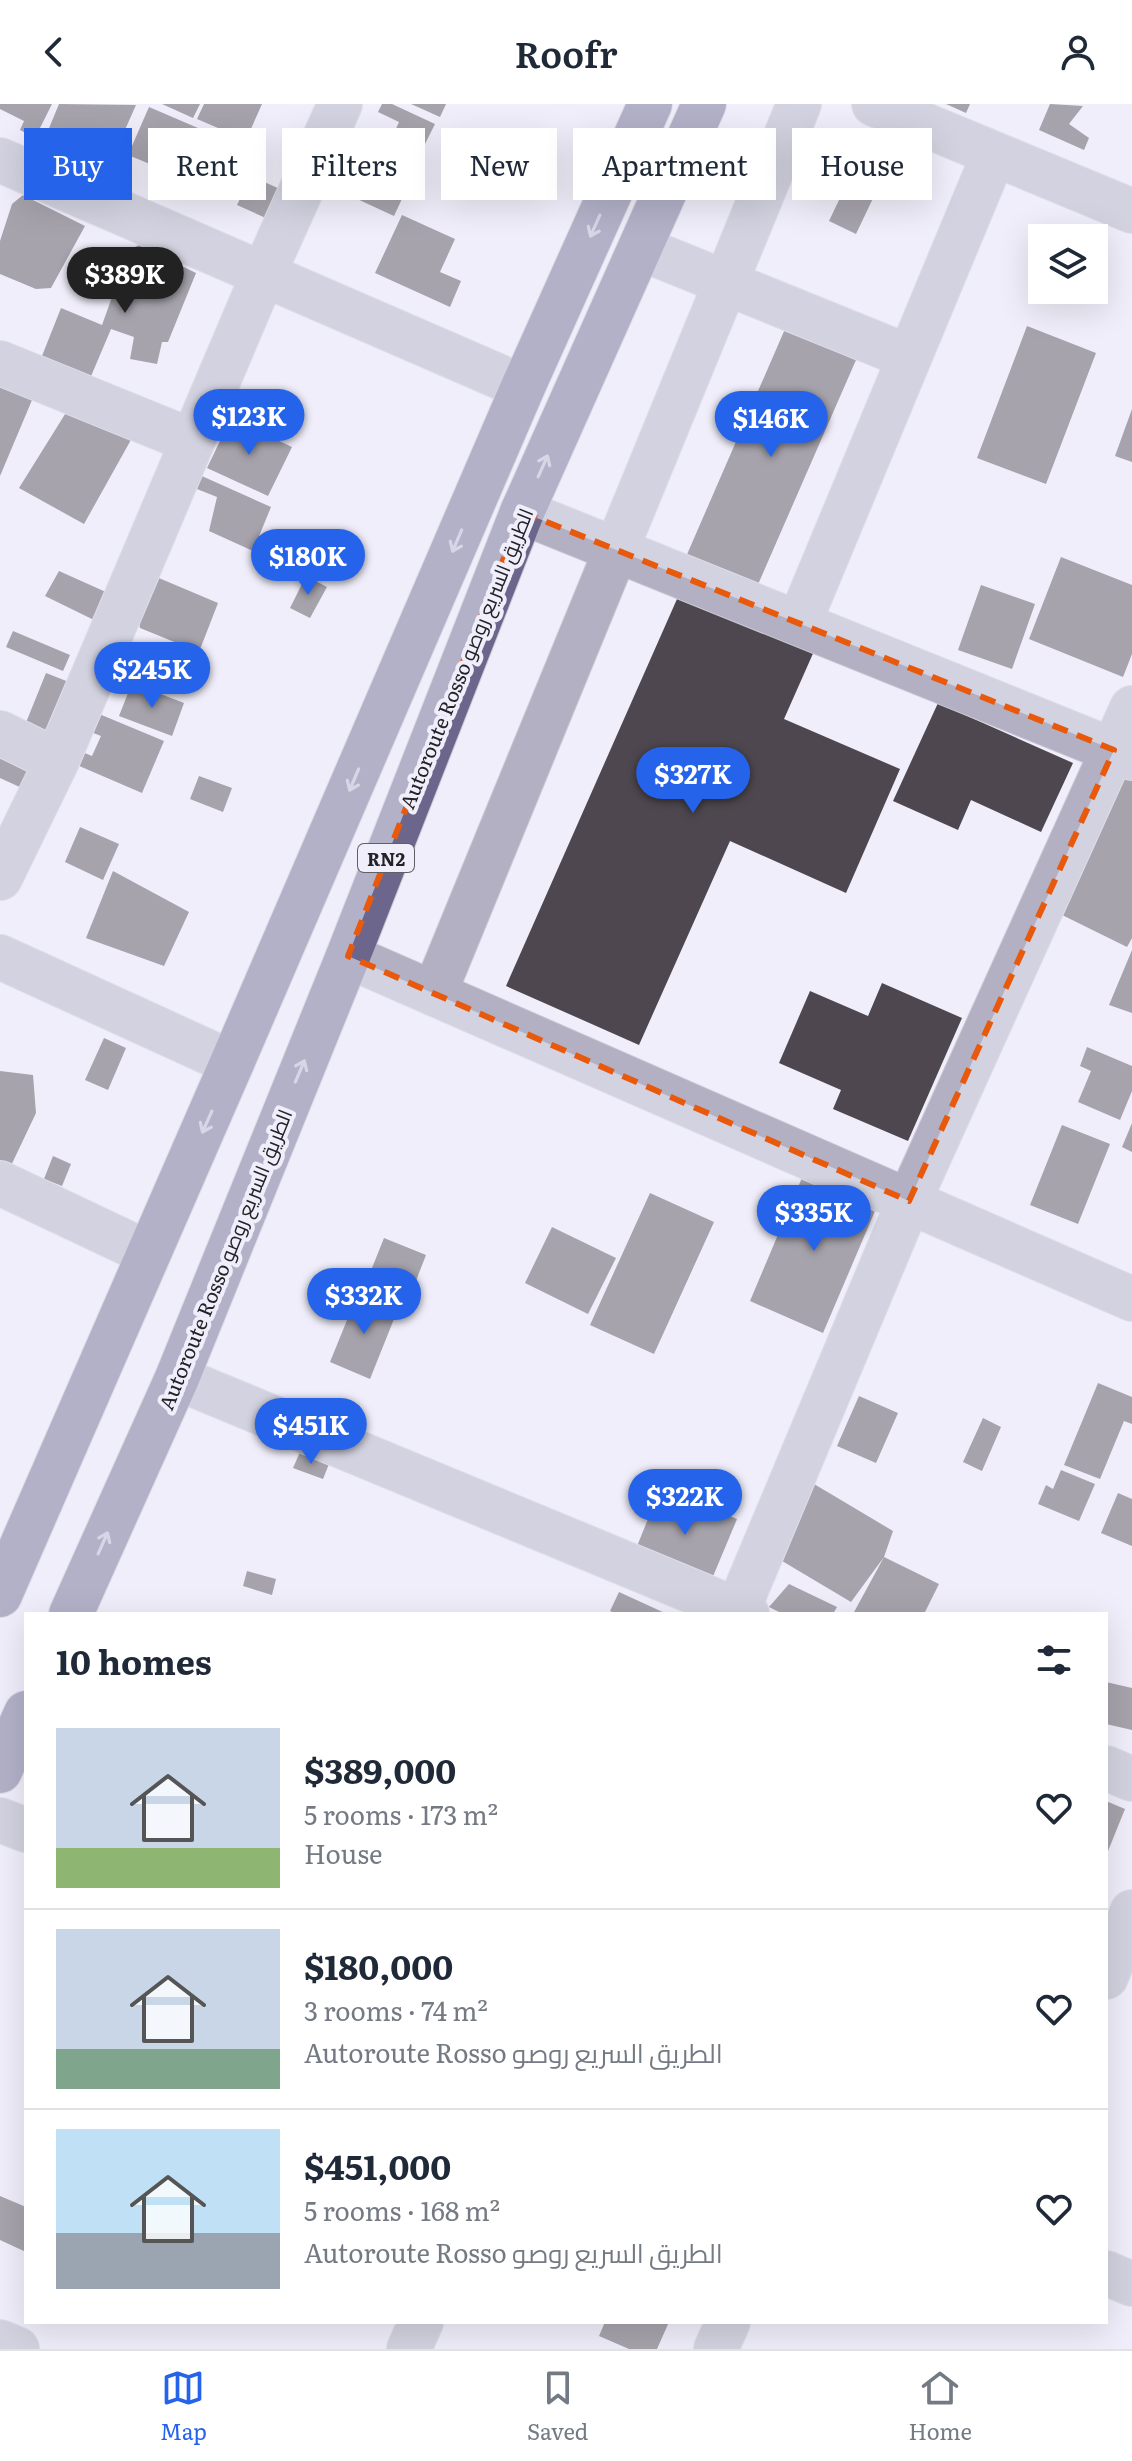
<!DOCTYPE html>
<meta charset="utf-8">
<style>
body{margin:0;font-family:Literata,Cairo,serif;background:#f6f6f7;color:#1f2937;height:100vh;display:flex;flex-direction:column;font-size:30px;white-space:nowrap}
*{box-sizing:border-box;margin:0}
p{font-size:26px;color:#747a83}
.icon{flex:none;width:44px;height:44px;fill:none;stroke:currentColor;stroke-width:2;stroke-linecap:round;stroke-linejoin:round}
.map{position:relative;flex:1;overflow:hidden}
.side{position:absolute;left:24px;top:1508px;width:1084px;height:712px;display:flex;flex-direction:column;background:#fff;border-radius:0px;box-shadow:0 8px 32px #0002}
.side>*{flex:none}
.banner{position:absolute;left:24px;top:24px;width:1084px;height:72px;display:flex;gap:16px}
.controls{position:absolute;left:1028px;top:120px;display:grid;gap:16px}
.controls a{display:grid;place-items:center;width:80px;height:80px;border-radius:0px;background:#fff;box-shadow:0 8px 32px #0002;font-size:40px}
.price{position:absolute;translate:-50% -68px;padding:0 18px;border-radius:28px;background:#2563eb;color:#fff;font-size:26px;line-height:52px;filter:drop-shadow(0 2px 4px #0008)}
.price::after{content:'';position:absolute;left:50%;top:48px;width:24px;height:18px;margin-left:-12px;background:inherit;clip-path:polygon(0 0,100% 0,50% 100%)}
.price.selected{background:#222;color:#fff}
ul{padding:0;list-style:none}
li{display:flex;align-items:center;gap:24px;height:200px;padding:0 32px}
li+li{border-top:2px solid #e0e1e3}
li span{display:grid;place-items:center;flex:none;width:224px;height:160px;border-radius:0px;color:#555}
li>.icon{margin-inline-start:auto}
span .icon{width:96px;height:96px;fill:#fffc;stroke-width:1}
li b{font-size:34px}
h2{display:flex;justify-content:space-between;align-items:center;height:96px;padding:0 32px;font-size:34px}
.tag{padding:0 28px;border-radius:0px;background:#fff;box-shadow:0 8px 32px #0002;font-size:28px;line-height:72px}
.tag.selected{background:#2563eb;color:#fff}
header{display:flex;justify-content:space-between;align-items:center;height:104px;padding:0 32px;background:#fff;font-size:36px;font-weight:600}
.tabs{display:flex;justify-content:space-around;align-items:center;height:112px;border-top:2px solid #e0e1e3;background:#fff;font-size:22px;color:#747a83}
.tabs a{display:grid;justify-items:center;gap:4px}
.tabs .selected{color:#2563eb}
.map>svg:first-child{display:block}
</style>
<header><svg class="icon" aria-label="back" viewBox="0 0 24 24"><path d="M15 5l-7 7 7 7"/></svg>Roofr<svg class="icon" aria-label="person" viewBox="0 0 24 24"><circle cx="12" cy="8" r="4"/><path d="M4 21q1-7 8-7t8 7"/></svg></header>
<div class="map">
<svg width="1132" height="2245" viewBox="0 0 1132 2245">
<rect width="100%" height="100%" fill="#efeefa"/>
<!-- building -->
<path fill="#4e474f" d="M 0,0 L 52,0 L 35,34 L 20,26 L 24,17 L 0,5 Z
M 59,0 L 136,1 L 109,62 L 45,34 Z
M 162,0 L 200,0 L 193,14 Z
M 204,0 L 262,0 L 246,36 L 197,15 Z
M 382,0 L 392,0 L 435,20 L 419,52 L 390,38 L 399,18 L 378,8 Z
M 411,0 L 446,0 L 440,13 Z
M 946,0 L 970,0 L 966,9 Z
M 1050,0 L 1083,2 L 1069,20 L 1089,34 L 1084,46 L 1039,26 Z
M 149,3 L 205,27 L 184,74 L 128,51 Z
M 338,33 L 414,69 L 394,112 L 318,77 Z
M 251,72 L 282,86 L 268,115 L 237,101 Z
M 849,75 L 876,88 L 856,130 L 829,117 Z
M 23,91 L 85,122 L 51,184 L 36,185 L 0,170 L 0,137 L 12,100 Z
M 402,111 L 455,135 L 440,168 L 461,177 L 450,203 L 375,169 Z
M 139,141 L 196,169 L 168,238 L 162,238 L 157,260 L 130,255 L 134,233 L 111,225 L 89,277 L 40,257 L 61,204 L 102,221 L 129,146 Z
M 1027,222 L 1096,249 L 1046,380 L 977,354 Z
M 785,225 L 856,256 L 756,485 L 685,455 Z
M 0,274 L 35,289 L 0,372 Z
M 1132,305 L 1132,358 L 1115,352 Z
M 67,307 L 132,334 L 84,420 L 19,384 Z
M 231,314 L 292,343 L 268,392 L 207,364 Z
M 195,369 L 271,403 L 253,447 L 209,427 L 217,393 L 192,383 Z
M 1061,453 L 1132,481 L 1132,550 L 1123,573 L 1029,535 Z
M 59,467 L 117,493 L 96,517 L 45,492 Z
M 147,469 L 218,499 L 199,548 L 140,524 L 136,506 Z
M 306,472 L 327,483 L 310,514 L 290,504 Z
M 981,481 L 1035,500 L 1012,565 L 958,546 Z
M 681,486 L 815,545 L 784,615 L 900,665 L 846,789 L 730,737 L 639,941 L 506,882 Z
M 13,527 L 70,551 L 63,567 L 6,543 Z
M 121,542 L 196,572 L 190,587 L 115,556 Z
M 46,569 L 74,580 L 53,631 L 25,621 Z
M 132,579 L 184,599 L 172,632 L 119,612 Z
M 938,599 L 1073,659 L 1041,728 L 971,696 L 958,726 L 893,697 Z
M 92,607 L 164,637 L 142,689 L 70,658 L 75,645 L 92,652 L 101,632 L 83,625 Z
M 0,649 L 34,664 L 24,685 L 0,674 Z
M 1128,665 L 1132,667 L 1132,834 L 1127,843 L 1058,809 Z
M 199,672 L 232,684 L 223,708 L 190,695 Z
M 80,723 L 119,740 L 103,776 L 65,758 Z
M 113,767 L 189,808 L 164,862 L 86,834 Z
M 1132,846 L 1132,909 L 1109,901 Z
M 882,879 L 962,914 L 908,1037 L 833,1005 L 841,986 L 779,959 L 810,887 L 868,912 Z
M 104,934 L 126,944 L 108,986 L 85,976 Z
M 1087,943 L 1132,962 L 1132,987 L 1120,1016 L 1078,998 L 1091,967 L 1080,962 Z
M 0,967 L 33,971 L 36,1009 L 8,1068 L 0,1065 Z
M 1132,1019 L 1132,1048 L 1122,1043 Z
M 1062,1021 L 1110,1040 L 1078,1120 L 1030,1101 Z
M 53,1052 L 71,1060 L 62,1082 L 44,1075 Z
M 804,1069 L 878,1100 L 823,1229 L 750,1197 Z
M 650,1089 L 714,1118 L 654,1250 L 590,1221 Z
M 552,1123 L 616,1154 L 588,1210 L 525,1179 Z
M 384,1134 L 426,1151 L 412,1187 L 370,1169 Z
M 358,1189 L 398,1205 L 370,1275 L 330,1258 Z
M 1098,1279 L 1132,1293 L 1132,1320 L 1124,1317 L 1100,1375 L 1064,1361 Z
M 859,1292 L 898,1309 L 876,1359 L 837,1342 Z
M 983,1314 L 1001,1323 L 982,1367 L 963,1358 Z
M 300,1348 L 329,1360 L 323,1375 L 293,1364 Z
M 1061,1366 L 1095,1380 L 1079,1417 L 1038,1400 L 1046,1381 L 1053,1385 Z
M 809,1377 L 893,1427 L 884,1453 L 939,1480 L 924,1510 L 853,1510 L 884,1453 L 851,1498 L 767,1448 Z
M 661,1383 L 737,1415 L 709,1482 L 633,1452 Z
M 1118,1389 L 1132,1395 L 1132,1442 L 1101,1429 Z
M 247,1467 L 276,1475 L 272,1491 L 243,1482 Z
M 789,1480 L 837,1503 L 833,1510 L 783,1510 L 769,1503 Z
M 619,1488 L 667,1510 L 616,1510 L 610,1507 Z
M 1106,1578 L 1132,1584 L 1132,1626 L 1106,1620 Z
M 1106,1697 L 1125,1705 L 1106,1752 Z
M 0,2092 L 26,2103 L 26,2148 L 0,2136 Z
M 605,2218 L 669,2218 L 657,2245 L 629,2245 L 599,2232 Z"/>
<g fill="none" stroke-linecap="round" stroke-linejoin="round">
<defs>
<path id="minor" d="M 874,0 L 1132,107
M 0,56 L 523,283
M 640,144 L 909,253
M 0,259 L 192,337
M 522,408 L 1132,654
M 799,519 L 994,50
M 0,629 L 57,657
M 0,774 L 57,657 L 263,171 L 340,0
M 348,852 L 1132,1195
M 0,853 L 232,959
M 434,890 L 799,0
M 0,1079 L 148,1149
M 177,1274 L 747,1510
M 736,1510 L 909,1097 L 1132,604
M 1106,1664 L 1132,1675
M 0,1716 L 26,1726
M 1106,1873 L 1132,1808
M 1106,2169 L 1132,2180
M 0,2238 L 17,2245
M 409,2245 L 421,2218
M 716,2245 L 728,2218"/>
<path id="highway" d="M 0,1491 L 232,959 L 523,283 L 650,0
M 71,1510 L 177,1274 L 348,852 L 522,408 L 704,0
M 0,1667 L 26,1609"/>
</defs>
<!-- minor casing -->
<use href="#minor" stroke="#cac9d4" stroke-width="46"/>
<!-- highway casing -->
<use href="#highway" stroke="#cac9d4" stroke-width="46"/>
<!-- minor -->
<use href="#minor" stroke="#b2b0c2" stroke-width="44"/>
<!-- highway -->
<use href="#highway" stroke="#6c668c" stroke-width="44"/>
</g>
<!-- one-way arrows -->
<defs><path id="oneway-shaft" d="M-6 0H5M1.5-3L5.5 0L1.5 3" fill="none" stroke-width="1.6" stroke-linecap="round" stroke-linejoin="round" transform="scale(2)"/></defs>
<g stroke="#bbb8ce">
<use href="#oneway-shaft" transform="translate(595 122) rotate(114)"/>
<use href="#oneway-shaft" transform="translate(543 362) rotate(-66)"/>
<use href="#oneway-shaft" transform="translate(457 437) rotate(113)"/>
<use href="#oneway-shaft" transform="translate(354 676) rotate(113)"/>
<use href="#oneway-shaft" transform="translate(300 967) rotate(-67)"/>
<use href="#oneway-shaft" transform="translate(207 1018) rotate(114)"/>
<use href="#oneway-shaft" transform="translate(103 1439) rotate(-66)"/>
</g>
<!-- marked area -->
<path d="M0 0H1132V2245H0ZM 522,408 L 1114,646 L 909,1097 L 348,852 Z" fill="#efeefa" fill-opacity=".55" fill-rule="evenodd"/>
<path fill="none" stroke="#e8590c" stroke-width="6" stroke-dasharray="16 10" stroke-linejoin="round" d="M 522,408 L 1114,646 L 909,1097 L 348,852 Z"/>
<g text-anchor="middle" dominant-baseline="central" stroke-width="8" stroke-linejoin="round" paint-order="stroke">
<!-- shield labels -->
<rect fill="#efeefa" stroke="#605f66" stroke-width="2" x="358" y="740" width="56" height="28" rx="6"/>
<g font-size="18" font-weight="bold" fill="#232227">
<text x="386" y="754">RN2</text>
</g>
<!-- street labels -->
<g font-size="20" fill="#232227" stroke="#efeefa">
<text transform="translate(465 554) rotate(-68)">Autoroute Rosso الطريق السريع روصو</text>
<text transform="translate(224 1155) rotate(-68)">Autoroute Rosso الطريق السريع روصو</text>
</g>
</g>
</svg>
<div class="controls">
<a><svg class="icon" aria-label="layers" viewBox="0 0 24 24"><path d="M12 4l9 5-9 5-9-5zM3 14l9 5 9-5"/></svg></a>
</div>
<b class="price selected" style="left:125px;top:211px">$389K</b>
<b class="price" style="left:249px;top:353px">$123K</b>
<b class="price" style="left:771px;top:355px">$146K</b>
<b class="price" style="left:308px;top:493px">$180K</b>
<b class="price" style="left:152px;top:606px">$245K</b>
<b class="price" style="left:693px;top:711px">$327K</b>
<b class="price" style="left:814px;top:1149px">$335K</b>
<b class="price" style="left:364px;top:1232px">$332K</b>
<b class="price" style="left:311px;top:1362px">$451K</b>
<b class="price" style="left:685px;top:1433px">$322K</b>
<div class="banner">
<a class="tag selected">Buy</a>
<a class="tag">Rent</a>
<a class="tag">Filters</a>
<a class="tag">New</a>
<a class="tag">Apartment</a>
<a class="tag">House</a>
</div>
<section class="side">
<h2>10 homes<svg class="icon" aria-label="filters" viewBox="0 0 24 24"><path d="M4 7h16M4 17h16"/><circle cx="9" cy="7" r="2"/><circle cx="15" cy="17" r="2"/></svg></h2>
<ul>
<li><span style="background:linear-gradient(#c9d6e8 75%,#8fb573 0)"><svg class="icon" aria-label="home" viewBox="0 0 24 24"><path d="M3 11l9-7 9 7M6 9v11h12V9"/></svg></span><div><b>$389,000</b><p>5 rooms · 173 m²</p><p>House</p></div><svg class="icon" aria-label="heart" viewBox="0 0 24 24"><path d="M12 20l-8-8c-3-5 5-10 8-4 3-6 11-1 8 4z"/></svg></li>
<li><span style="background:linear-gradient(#c9d6e8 75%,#7fa58c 0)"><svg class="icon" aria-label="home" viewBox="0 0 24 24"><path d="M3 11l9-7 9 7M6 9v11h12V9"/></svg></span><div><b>$180,000</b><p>3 rooms · 74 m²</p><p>Autoroute Rosso الطريق السريع روصو</p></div><svg class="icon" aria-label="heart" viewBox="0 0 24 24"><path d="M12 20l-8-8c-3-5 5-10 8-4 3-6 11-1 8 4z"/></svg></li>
<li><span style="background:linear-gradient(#bfe0f5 65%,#9aa5b1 0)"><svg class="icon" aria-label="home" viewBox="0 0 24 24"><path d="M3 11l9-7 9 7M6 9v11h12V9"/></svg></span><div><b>$451,000</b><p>5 rooms · 168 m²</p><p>Autoroute Rosso الطريق السريع روصو</p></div><svg class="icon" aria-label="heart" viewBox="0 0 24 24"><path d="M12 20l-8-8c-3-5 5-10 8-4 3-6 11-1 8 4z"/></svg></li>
</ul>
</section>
</div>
<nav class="tabs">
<a class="selected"><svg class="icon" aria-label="map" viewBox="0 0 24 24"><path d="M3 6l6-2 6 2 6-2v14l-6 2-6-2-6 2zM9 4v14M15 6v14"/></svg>Map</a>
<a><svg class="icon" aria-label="saved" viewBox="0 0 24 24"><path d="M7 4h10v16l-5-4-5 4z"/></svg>Saved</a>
<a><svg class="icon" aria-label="home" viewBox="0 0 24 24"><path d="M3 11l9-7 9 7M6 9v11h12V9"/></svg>Home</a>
</nav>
